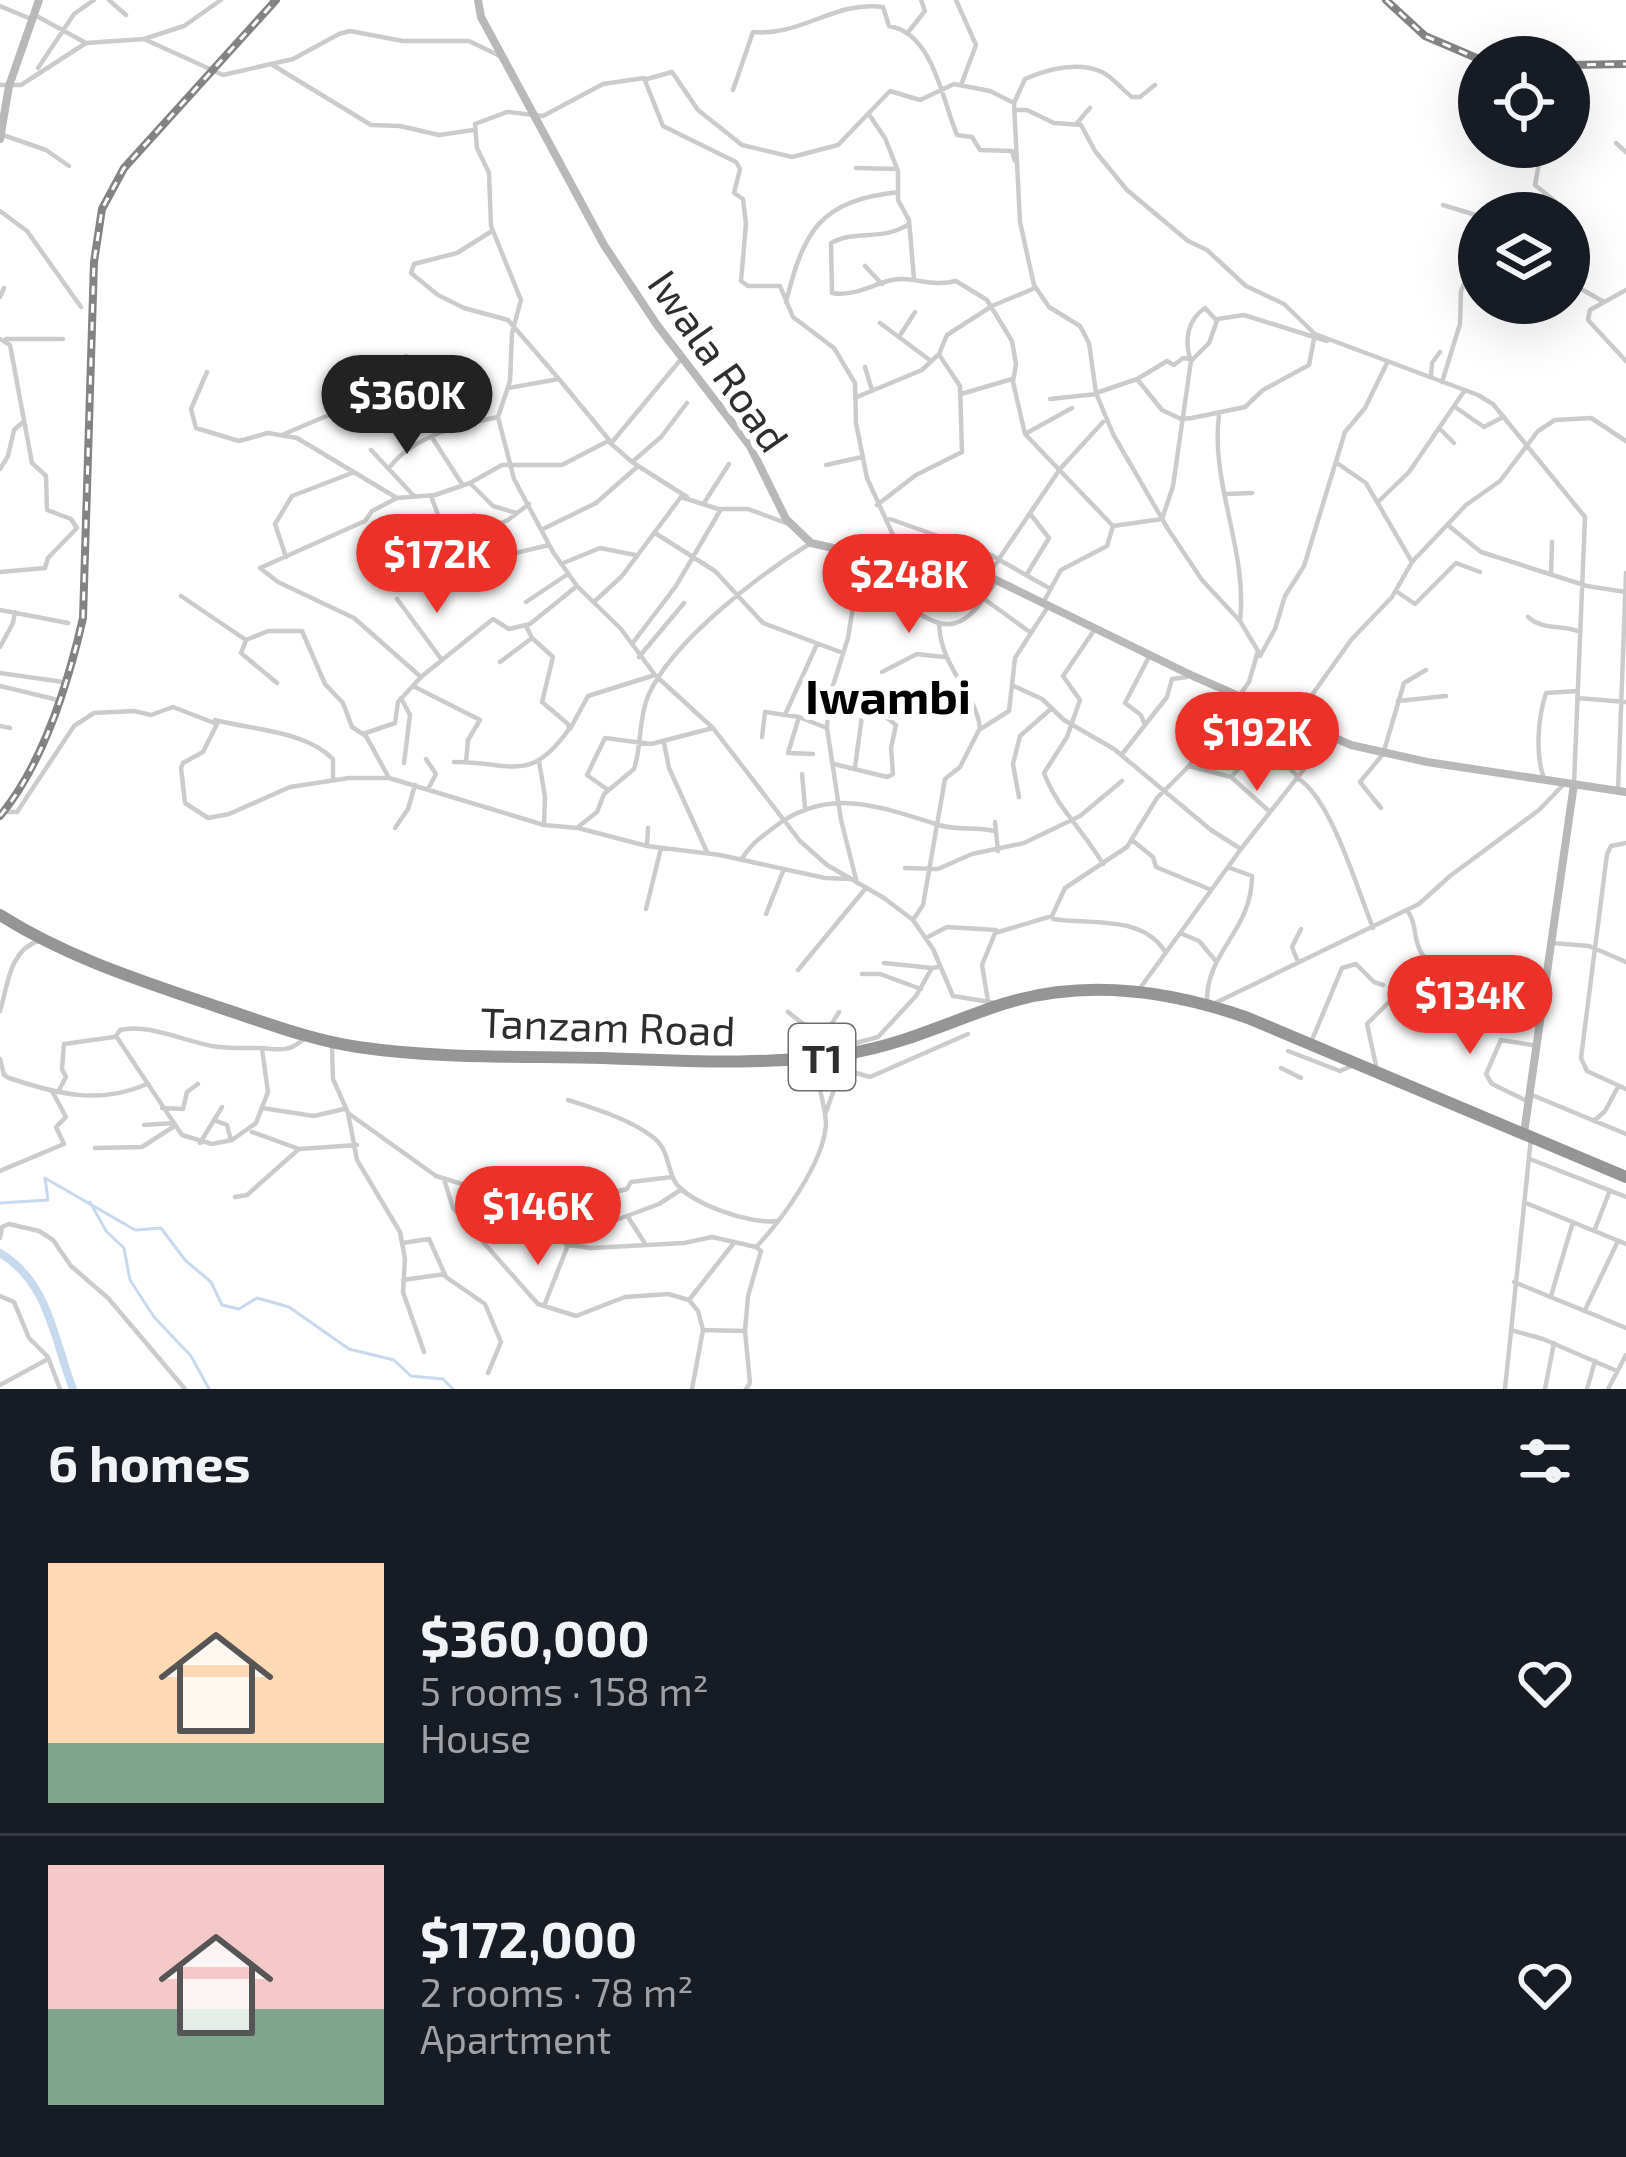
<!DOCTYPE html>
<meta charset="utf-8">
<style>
body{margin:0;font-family:"Exo 2",sans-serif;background:#242831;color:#f1f3f6;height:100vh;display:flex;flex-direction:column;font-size:45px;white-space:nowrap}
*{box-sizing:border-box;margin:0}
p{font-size:39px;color:#9ea1a6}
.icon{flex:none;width:66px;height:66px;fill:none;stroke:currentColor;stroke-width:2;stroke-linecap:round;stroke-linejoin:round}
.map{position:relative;height:1389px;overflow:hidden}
.panel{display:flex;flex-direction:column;background:#171b24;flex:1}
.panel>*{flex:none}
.controls{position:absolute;left:1458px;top:36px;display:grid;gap:24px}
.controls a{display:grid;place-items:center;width:132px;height:132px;border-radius:50%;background:#171b24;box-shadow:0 12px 48px #0002;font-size:60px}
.price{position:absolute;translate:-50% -102px;padding:0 27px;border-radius:42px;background:#ec3129;color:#fff;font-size:39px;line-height:78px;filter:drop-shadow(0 3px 6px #0008)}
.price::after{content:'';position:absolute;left:50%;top:72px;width:36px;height:27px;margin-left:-18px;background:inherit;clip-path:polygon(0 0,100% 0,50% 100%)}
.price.selected{background:#222;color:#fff}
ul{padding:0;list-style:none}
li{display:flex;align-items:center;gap:36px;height:300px;padding:0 48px}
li+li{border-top:3px solid #363941}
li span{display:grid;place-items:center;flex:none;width:336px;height:240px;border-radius:0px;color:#555}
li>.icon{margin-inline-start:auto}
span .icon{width:144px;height:144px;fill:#fffc;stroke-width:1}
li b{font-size:51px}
h2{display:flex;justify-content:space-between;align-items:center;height:144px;padding:0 48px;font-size:51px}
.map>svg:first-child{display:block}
</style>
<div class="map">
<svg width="1626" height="1389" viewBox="0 0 1626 1389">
<rect width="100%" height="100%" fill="#fff"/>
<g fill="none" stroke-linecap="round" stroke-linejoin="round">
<!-- stream -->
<path stroke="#c6d9ed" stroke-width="3" d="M 90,1202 L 106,1231 L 124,1248 L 130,1280 L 154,1317 L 191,1356 L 209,1389
M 0,1203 L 48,1200 L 45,1178 L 135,1230 L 161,1228 L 185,1260 L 211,1282 L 222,1305 L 239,1309 L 257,1298 L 289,1307 L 349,1349 L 394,1360 L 411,1376 L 443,1379 L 453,1389"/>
<!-- river -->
<path stroke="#c6d9ed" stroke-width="8" d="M 0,1253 C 49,1282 54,1340 73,1389"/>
<!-- street -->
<path stroke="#cbcbcb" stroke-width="4.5" d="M 109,0 L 126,15
M 956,0 L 976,45 L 961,85
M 0,6 L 31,19
M 33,14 L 86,43
M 909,31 L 925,11 L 921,0
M 144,39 L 184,26 L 221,0
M 271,64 L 371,125 L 400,126 L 439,135 L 473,130
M 38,68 L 74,14 L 94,0
M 647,79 L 672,72 L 698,110 L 742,145 L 792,157 L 838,145 L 890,91 L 920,100 L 954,84 L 990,91 L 1014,103
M 0,85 L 21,85 L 86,43 L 144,39 L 223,75 L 293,59 L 339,34 L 350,31 L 403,41 L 469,41 L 502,57
M 733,90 L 753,32 C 800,37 836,0 883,7 L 889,26 C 933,33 942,99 957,135 L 972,137 L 980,150 L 1012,151 L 1015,161
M 1015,110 L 1027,110 L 1054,123 L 1081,125 L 1095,151 L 1127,190 L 1188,241 L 1207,250 L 1246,286 L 1284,304 L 1315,334 L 1478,395 L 1493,404 L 1585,517 L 1574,784
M 870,116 L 885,138 L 898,171 L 898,200 L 909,220 L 914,279
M 1077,123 L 1090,108
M 0,134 L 46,150 L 69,166
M 1616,143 L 1626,152
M 1542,147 L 1535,185 L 1556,202 L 1557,213
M 856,168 L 897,169
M 1443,205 L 1479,216
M 0,211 L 27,231 L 81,307
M 909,224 C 882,242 856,229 831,243 L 832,293 C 851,297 870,286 888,281 C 909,274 930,288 956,281 L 987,300 L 1012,341 L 1016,364 L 1013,382 L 1025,434 L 1113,526
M 492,231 L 457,253 L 414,264 L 411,273 L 438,295 L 464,308 L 508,320 L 559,379
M 865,266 L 882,284
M 1569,282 L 1604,302
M 1626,290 L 1590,310 L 1588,320 L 1626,361
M 0,297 L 4,288
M 786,302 C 804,230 820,201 898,192
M 1218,319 L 1244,315 L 1327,341
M 880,323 L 931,361
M 899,337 L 915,312
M 0,339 L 10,345 L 32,463 L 46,476 L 47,510 L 71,519 L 77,528 L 48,558 L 45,568 L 0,572
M 6,339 L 63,339
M 865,367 L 872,390
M 207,372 L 191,409 L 196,428 L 239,441 L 268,433 L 297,438 L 397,498
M 1431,377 L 1432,363 L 1440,352
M 1139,378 L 1167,361 L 1174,365 L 1183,358 L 1190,359
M 1442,382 L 1460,324 L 1461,291 L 1479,251
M 508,388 L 559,379 L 610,441
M 1096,393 L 1137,379 L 1162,410 L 1181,419 L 1192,418 L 1245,407 L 1263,390 L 1309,365 L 1315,334
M 961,394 L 1012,379
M 857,397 L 922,370 L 939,354 L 947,335 L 992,306 L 1035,288
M 1050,399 L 1097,394
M 1455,407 L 1484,427 L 1503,417
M 1219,415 C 1210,483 1248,551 1240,621
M 1440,429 L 1454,443
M 284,434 L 400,385 L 406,356
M 1025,434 L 1072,408
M 433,439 L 462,484
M 613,441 L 682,358
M 371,450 L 414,496
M 632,462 L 661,437 L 687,403
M 1337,463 L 1366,483 L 1412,562
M 826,465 L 862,457
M 389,468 C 413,436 460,425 498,417
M 0,469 L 8,456 L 14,430 L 22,423
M 470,483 L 493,506 L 516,513
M 1226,494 L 1252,493
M 1378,502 L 1409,472 L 1465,390
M 704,503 L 729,464
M 877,505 L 916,475 L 962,452 L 960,386 L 940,356
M 890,519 L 989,554 L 1049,588
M 1449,526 L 1481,552 L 1587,586 L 1626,592
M 444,527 L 474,515
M 543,529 L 596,503 L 637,467
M 485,530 L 508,520 L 529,504
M 445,531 L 463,566
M 655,533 L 715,571 L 763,623 L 843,653
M 899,548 L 867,478 L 856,423 L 855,383 L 834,348 L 793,317 L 780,286 L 748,286 L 741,281 L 746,224 L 743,199 L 734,193 L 740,169 L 736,162 L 663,126 L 644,78 L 603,84 L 543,116 L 507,112 L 475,124 L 477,148 L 489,173 L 491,226 L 521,300 L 512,333 L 510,381 L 498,417 L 514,479 L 553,552 L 577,586 L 621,629 L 655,675 L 713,728 L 800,841 L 827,865 L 884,898 L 913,920 L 933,949 L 953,996 L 996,1003
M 896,553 C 895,564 882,577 888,588 C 891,595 903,601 909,606 C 954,642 970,620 997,580
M 286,557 L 275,524 L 292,496 L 352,473
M 561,564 L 600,548 L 635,555
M 475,567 L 503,556 L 549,545
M 260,568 L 365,521 L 372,511 L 397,498 L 435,495 L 470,483 L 502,465 L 562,465 L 608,441 L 632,462 L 687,497
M 260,568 L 278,582 L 354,618 L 421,677
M 1027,574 L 1049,538 L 1031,515
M 988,575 L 1060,469 L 1103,422
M 1551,575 L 1552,542
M 402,584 L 392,553 L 445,534 L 431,496
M 1396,591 L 1415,604 L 1456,563 L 1480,572
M 181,596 L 246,640
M 397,599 L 442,660
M 595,601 L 622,576 L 681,497 L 718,509 L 748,509 L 786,523
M 987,601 L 1031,633
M 526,602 L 568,574
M 1043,603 L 1061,570 L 1107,546 L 1113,526 L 1162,519 L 1173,486 L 1191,361 L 1209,343 L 1217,321 L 1205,308 C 1187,320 1184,341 1191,361
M 0,610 L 68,623
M 1528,617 C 1544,631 1562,624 1580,632
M 939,625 C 942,671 975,690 980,728
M 1095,629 L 1063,676 L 1080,700 L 1067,737 L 1044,773 C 1057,808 1084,831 1103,864
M 246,640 L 268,631 L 302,631 L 325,684 L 343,703 L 352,727 L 366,736 L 389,778
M 246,640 L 241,653 L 277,683
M 632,644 L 676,586 L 721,509
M 0,647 L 13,623 L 15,612
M 1260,656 L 1275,629 L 1285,596 L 1304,566 L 1345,432 L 1365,408 L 1387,363
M 639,657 L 684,603
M 500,662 L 532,638
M 882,672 L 917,654 L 944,657
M 0,673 L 63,682
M 0,686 L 58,700
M 1014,686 L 1042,699 L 1064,720 L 1114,749 L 1211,830 L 1241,849
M 415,687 L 480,720 L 468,740 L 466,762
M 401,698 L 410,715 L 404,763
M 829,698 L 887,718 L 896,725 L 891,748 L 893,774 L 887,777 L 834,764
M 1577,698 L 1626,702
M 1398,701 L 1446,696
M 785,715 L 817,644
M 799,717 L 788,753 L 813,754
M 1290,719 L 1312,695 L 1351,640 L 1392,597 L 1412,562 L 1466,505 L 1500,481 L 1538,431 L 1555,420 L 1591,418 L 1626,441
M 215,720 C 252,730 304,730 333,759 L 333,780
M 1144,723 L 1141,715 L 1125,703 L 1150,655
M 0,726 L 10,728
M 570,729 L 588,696 L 655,675
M 363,734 L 395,723 L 398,702 L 421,677 L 493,619 L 509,629 L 530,624 L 577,586
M 762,737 L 765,712 L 799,717 L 827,728
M 1264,740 L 1297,776
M 664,743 L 669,768 L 707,852
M 1123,753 L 1167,697 L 1172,679 L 1187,677
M 426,759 L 436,774 L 428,789
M 539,761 L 545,797 L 544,825
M 454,762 C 510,761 529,786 569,729 L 568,724 L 542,702 L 553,657 L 532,638 L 526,626
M 1189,766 L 1231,777 L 1269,811
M 855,767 L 863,709
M 802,774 L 805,807
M 1233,775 L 1285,717
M 1297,778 C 1331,797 1357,889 1373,928
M 1544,779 C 1535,753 1538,718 1546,693 L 1577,691
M 608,790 L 587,775 L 605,738 L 651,744 L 713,728
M 1618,791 L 1626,573
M 1019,797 L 1013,764 L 1020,736 L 1052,708
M 1381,808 L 1360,782 L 1383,754 L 1404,683 L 1426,670
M 6,812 L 17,812 L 74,726 L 94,713 L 134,711 L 151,715 L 173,707 L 217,724 L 203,752 L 183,763 L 181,768 L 185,803 L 208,818 L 229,814 L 290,787 L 349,778 L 389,778 L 544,825 L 578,828 L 647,846 L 720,855 L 825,878 L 851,879
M 995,822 L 998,851
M 578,827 L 597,812 L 604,794 L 634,769 C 642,746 638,720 648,696 C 672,641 760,574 811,543
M 395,828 L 408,809 L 415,785
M 1132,840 L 1153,857 L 1156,867 L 1209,889
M 1626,843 L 1611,846 L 1607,854 L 1581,1058 L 1587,1071 L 1626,1089
M 647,846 L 648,828
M 741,860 C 750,845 760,838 773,828 C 829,785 880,807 939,825 C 957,831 976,826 994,831
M 905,868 L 938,869 L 972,854 L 1024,843 L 1080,816 L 1122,781
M 857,883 L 841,820 L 827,728 L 829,698 L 848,638 L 862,549
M 646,909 L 661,848
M 1407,910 C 1418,925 1412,938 1422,954 C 1439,980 1508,1013 1538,1025
M 766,914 L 784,869
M 1053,919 C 1090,925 1141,915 1164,950
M 913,920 L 923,905 L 945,779 L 960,767 L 979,730 L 1009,711 L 1015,658 L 1049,605
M 1180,933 L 1199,941 L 1215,960
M 926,938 L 947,927 L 996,930
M 1552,943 L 1589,946 L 1626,962
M 1298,962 L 1292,947 L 1301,929
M 884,963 L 932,968
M 798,970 L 866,888
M 862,974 L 880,974 L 921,989
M 1138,991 L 1241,849 L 1312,759 L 1319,733
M 988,1001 L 982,965 L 995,933 L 1052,916 L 1065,888 L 1127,847 L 1157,798 L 1189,766 L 1249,682 L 1258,651 L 1240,621 L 1202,580 L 1168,529 L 1113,434 L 1096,393 L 1089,343 L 1080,326 L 1049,307 L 1034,285 L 1020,222 L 1014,103 L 1025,79 C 1048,69 1077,61 1102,72 C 1113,77 1122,90 1132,97 L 1140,97 L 1155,85
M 1207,1002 C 1206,951 1252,931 1252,876 L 1230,868
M 1401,1003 L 1413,1014
M 1211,1005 L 1419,904 L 1450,876 L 1539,810 L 1563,785
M 0,1011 C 8,985 9,951 38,941
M 788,1012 L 806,1026 L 822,1052
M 1312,1040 L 1342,968 L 1356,964 L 1374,982 L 1383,985
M 818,1046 L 839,1012
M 332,1048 L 333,1079 L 348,1113 L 436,1176 L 517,1201 L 542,1228 L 568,1245 L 591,1248 L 684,1243 L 712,1237 L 756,1247 C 782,1220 824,1162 826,1124 C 826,1106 816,1082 815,1059
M 262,1049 L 268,1092 L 256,1123 L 232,1140 L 212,1144 L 182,1135 L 116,1036 L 120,1030 C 148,1023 183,1041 212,1046 C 229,1049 244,1048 260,1048 C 279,1049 288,1053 304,1039
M 821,1049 L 834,1049 L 878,1037 L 916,996 L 932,968 L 939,967
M 1288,1051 L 1340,1071 L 1354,1065
M 0,1059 L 4,1075 L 9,1078 C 57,1094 100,1105 147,1084
M 1281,1068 L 1301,1078
M 846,1070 L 870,1077 L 968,1034
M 1377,1070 L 1367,1024 L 1389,1002 L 1401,1003 L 1412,990
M 58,1092 L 66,1077 L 62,1069 L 64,1044 L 114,1037
M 1532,1095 L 1626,1134
M 568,1100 C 596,1109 630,1119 654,1138 C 668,1149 667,1166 674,1180 C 686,1203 752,1225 776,1221
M 1527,1101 L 1492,1084 L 1486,1074 L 1501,1040 L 1538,1046
M 162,1108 L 183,1109 L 187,1092 L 198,1084
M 262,1108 L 314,1116 L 344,1109
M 826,1112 L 836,1084 L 857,1055
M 348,1113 L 357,1160 L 400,1232 L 405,1259 L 403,1292 L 424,1352
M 214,1120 L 227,1125 L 231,1140
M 1594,1121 L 1605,1111 L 1618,1087
M 144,1125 L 174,1123
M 252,1132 L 299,1149 L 357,1145
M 200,1143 L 222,1107
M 95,1148 L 142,1147 L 173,1127
M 1530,1159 L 1626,1197
M 0,1171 L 64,1144 L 56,1127 L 66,1117 L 52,1091
M 444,1179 L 453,1208 L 538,1304 L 576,1316 L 625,1297 L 668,1294 L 689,1300 L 698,1311 L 703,1330 L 692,1389
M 235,1197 L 247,1195 L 299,1149
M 518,1202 C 559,1192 587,1201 627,1189 L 631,1182 L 672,1177
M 1526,1203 L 1626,1244
M 628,1217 L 644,1242
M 608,1223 L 659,1204 L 682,1189
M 1595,1229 L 1610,1190
M 0,1238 L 2,1227 L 9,1224 L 39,1231 L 53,1240 L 71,1266 L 108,1298 L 185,1389
M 402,1243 L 429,1239 L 446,1277 L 485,1304 L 501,1342 L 488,1373
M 403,1280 L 445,1274
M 1514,1282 L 1626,1328
M 0,1296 L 14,1302 L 29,1338 L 48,1357 L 60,1389
M 1551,1296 L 1573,1222
M 689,1300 L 733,1244
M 544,1306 L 568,1245
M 1585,1310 L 1618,1241
M 703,1330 L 745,1331
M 1511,1330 L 1543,1339 L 1617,1371
M 0,1385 L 48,1359
M 746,1389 L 750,1383 L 745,1331 L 748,1296 L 761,1251 L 756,1247
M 1505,1389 L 1531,1138
M 1545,1389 L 1554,1343
M 1587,1389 L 1595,1361
M 1608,1389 L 1626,1355"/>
<!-- secondary -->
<path stroke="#b8b8b8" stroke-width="8" d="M 478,0 L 481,17 L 604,245 L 657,325 L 750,446 L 786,519 L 811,543 L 833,548 L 915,550 L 965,565 L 1193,676 L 1351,745 L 1427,762 L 1626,792
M 0,139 L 9,86 L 39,0
M 1524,1133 L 1574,784"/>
<!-- highway -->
<path stroke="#959595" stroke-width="12" d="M 0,915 C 68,958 142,981 218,1007 C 264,1022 310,1040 358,1047 C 439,1059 522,1056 604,1058 C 686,1061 768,1066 850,1053 C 901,1045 949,1022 997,1006 C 1079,978 1168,990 1248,1018 L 1626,1177"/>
<defs>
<path id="rail" d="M 1386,0 L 1425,36 L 1479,59
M 1569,65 L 1626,64
M 0,816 C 44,763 68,684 83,618 L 94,262 L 102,209 L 124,168 L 276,0"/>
</defs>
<!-- rail casing -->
<use href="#rail" stroke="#838383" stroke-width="8"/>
<!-- rail -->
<use href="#rail" stroke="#fff" stroke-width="3" stroke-dasharray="9" stroke-linecap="butt"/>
</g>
<g text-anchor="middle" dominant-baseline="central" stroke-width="12" stroke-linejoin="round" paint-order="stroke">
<!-- shield labels -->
<rect fill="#fff" stroke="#6d6d6d" stroke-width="3" x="789" y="1024" width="66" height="66" rx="9"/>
<g font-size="39" font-weight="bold" fill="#2e2e2e">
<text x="822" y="1057">T1</text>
</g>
<!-- street labels -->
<g font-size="42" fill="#2e2e2e" stroke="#fff">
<text transform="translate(720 360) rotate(55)">Iwala Road</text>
<text transform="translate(608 1025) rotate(2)">Tanzam Road</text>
</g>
<!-- quarter labels -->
<g font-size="48" font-weight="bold" fill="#000" stroke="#fff">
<text x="888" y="695">Iwambi</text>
</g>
</g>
</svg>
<div class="controls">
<a><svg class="icon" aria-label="locate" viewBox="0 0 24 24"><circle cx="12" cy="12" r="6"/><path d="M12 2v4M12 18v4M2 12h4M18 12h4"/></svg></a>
<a><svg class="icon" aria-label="layers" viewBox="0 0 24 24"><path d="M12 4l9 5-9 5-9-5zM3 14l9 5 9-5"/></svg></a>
</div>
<b class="price selected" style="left:407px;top:457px">$360K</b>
<b class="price" style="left:437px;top:616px">$172K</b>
<b class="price" style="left:909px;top:636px">$248K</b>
<b class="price" style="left:1257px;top:794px">$192K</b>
<b class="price" style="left:1470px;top:1057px">$134K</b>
<b class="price" style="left:538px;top:1268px">$146K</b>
</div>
<section class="panel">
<h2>6 homes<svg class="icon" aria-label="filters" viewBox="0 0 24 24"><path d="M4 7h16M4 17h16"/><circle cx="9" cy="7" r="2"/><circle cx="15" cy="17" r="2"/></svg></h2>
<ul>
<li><span style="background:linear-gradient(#ffd9b3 75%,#7fa58c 0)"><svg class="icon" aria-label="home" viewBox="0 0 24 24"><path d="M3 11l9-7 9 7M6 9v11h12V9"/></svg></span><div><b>$360,000</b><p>5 rooms · 158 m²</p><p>House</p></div><svg class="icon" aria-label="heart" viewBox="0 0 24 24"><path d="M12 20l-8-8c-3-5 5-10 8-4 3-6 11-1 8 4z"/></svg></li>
<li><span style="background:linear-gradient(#f6c9c9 60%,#7fa58c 0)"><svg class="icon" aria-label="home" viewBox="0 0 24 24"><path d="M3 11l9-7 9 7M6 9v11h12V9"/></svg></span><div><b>$172,000</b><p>2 rooms · 78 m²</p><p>Apartment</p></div><svg class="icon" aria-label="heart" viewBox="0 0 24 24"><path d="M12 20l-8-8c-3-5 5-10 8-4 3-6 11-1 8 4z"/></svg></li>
</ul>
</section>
